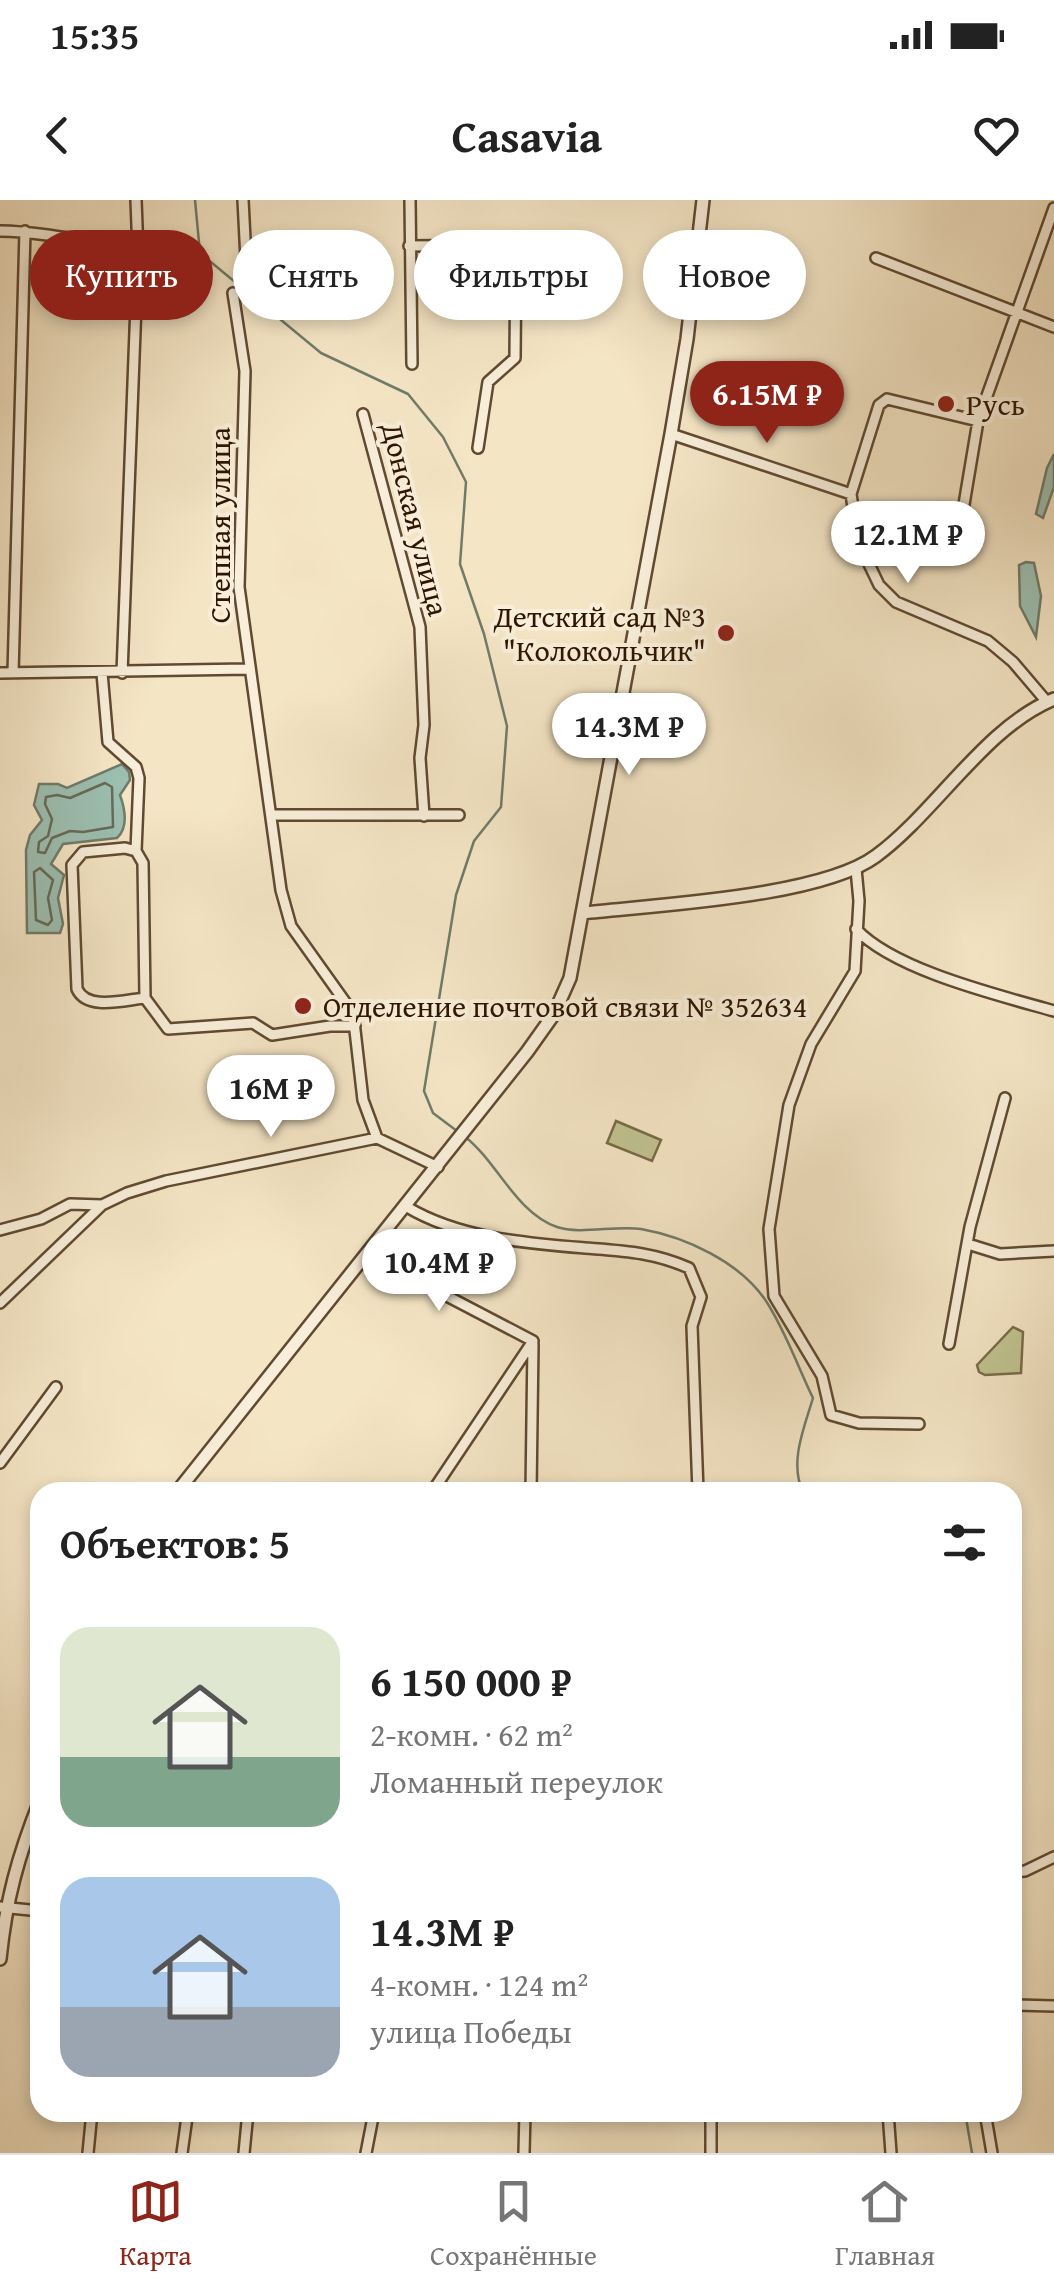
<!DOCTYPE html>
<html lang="ru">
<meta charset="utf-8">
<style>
body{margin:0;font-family:"Gentium Book Plus",serif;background:#f6f6f6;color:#222;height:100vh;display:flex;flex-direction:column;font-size:38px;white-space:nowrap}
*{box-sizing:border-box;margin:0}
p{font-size:32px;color:#767676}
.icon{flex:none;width:55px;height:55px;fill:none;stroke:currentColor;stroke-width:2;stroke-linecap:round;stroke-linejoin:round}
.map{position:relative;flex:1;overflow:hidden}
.panel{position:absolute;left:30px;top:1282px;width:992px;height:640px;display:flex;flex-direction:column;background:#fff;border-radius:30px;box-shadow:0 5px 15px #0003}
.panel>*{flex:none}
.guide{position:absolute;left:30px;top:30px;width:995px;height:90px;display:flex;gap:20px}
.price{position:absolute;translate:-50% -85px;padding:0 22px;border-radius:35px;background:#fff;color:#222;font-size:32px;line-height:65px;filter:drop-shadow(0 2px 5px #0008)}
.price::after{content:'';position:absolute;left:50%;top:60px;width:30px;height:22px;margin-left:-15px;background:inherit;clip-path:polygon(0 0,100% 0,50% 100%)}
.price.current{background:#8f2418;color:#fff}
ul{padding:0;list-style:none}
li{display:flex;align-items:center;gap:30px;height:250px;padding:0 30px}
li span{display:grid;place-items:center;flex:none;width:280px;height:200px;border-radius:30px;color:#555}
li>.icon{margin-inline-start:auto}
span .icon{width:120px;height:120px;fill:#fffc;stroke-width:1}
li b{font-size:42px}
h2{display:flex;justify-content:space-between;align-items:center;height:120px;padding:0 30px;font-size:42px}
.tag{padding:0 35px;border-radius:45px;background:#fff;box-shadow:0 5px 15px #0003;font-size:35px;line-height:90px}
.tag.current{background:#8f2418;color:#fff}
.status{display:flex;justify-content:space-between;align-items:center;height:70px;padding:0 50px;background:#fff;direction:ltr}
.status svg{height:28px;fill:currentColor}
header{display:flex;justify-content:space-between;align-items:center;height:130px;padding:0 30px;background:#fff;font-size:45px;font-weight:700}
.menu{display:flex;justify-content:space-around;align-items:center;height:140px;border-top:2px solid #e0e0e0;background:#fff;font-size:28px;color:#767676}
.menu a{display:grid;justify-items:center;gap:5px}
.menu .current{color:#8f2418}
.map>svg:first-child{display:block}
</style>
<div class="status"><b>15:35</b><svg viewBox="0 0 49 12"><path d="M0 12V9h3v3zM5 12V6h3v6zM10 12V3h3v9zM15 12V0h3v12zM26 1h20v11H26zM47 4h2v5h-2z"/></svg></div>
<header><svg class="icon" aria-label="back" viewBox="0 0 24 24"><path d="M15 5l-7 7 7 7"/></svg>Casavia<svg class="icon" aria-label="heart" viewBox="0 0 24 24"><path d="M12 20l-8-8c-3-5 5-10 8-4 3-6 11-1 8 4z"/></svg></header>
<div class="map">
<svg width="1054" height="1953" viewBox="0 0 1054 1953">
<rect width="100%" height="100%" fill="#f4e5c5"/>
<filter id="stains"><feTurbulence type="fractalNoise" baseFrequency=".002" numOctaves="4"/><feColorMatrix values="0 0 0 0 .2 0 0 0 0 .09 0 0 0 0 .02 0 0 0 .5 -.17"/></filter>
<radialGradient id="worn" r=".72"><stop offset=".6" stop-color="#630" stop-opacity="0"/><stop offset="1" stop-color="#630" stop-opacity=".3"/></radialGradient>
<!-- green -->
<path fill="#c1c391" stroke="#786c48" stroke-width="2.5" d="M 616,921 L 661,940 L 652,961 L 607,943 Z
M 1013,1127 L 1023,1132 L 1021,1173 L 985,1175 L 979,1172 L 977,1165 Z"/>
<!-- water -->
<path fill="#9cbfb1" stroke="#707b6a" stroke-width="2.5" d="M 1054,254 L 1054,287 L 1043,318 L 1036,314 L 1047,268 Z
M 1026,362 L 1034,363 L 1041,396 L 1036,437 L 1020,406 L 1019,365 Z
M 122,564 L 129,572 L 130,580 L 120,595 C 125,609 129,627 117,638 L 63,644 L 51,664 L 64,675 L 58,698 L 63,724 L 60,733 L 27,733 L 26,650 L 30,635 L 42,620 L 34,605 L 39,584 L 58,584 L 67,588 Z"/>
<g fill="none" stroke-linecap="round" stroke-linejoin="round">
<!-- shore -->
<path stroke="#666a58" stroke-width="2.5" d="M 105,583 L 112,587 L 113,627 L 83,632 L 70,631 L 52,638 L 45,653 L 38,652 L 39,642 L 48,636 L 52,619 L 45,604 L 46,597 L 57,595 L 70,598 Z
M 40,668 L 53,680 L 48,698 L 52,720 L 48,725 L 36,720 L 34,672 Z"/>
<!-- stream -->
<path stroke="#707b6a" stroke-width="2.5" d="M 195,0 L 200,53 L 321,153 L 408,194 L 443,237 L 466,282 L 460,364 L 484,434 L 507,526 L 501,607 L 474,641 L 456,695 L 424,891 L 433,913 L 457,931
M 464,936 C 497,961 516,1013 557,1027 C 580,1035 616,1025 641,1029 C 686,1037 740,1062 766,1101 C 785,1130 798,1167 813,1198 C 804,1228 789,1263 803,1292
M 965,1912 L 972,1953"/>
<defs>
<path id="minor" d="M 243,0 L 246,59
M 410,0 L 412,164
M 0,31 C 59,32 117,51 176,53
M 409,46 L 516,45 L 515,158 L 488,182 L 478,248
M 876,58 L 1054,127
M 233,93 L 245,171 L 239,387 L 281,690 L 291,726 L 353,813 L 363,900 L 377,938
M 363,214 L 420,427 L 424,525 L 420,558 L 424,616
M 978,221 L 887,199 L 879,205 L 851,294 L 858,341 L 879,385 L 896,402 L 988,441 L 1013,462 L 1047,502
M 671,234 L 851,294
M 958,340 L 978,221 L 1054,8
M 0,473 L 248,469
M 13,473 L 25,31
M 102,473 L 108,542 L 136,567 L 139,578 L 136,651 L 143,663 L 145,798 C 124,800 87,811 77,789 L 72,665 L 83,652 L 125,648 L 136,651
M 122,473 L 138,52 L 136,0
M 271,615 L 459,615
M 856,669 L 859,701 L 855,771 L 811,844 L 789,905 L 769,1029 L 774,1096 L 822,1176 L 831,1215 L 859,1223 L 919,1224
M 856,729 C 894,770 998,795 1054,811
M 145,798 L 168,829 L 253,823 L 272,835 L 330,826 L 355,826
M 407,1007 C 459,1038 524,1043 585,1048 C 623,1051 653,1052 689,1068 L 701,1097 L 692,1126 L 698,1292
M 0,1030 L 41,1019 L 70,1004 L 102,1005
M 968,1044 L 1000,1054 L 1054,1051
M 375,1047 L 401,1072 L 533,1141
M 0,1103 L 102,1005 L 127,993 L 166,981 L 377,938 L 438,967
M 949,1144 L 970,1027 L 1005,898
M 0,1263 L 56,1187
M 432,1292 L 533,1141
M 531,1292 L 533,1144
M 1012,1672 L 1025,1671 L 1054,1657
M 0,1707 L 40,1711
M 1012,1805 L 1054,1806
M 888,1912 L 891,1953
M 985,1912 L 992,1953
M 88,1953 L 92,1912
M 182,1953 L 187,1917
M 244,1953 L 248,1912
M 366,1953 L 374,1912
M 524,1953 L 525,1912
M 711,1953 L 711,1912"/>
<path id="tertiary" d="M 583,713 C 655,705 821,697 876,656 C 935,613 985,527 1054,499
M 177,1292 L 527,852 L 554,814 L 570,778 L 671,234 L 687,139 L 703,0
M 0,1759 C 6,1700 18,1656 40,1601"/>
</defs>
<!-- minor casing -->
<use href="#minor" stroke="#604a31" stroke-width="14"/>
<!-- tertiary casing -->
<use href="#tertiary" stroke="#604a31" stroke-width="16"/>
<!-- minor -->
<use href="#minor" stroke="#f8eed9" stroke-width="9"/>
<!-- tertiary -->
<use href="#tertiary" stroke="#f8eed9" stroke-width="11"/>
</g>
<!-- markers -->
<g fill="#8f2418" stroke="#f8eed9" stroke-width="4">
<circle cx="946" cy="204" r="10"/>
<circle cx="726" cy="433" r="10"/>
<circle cx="303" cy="806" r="10"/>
</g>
<g text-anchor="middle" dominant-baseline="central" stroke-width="8" stroke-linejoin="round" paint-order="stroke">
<!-- poi labels -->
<g font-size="30" fill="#2f1600" stroke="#f8eed9" text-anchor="start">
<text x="966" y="204">Русь</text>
<text x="706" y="416" text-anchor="end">Детский сад №3<tspan x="706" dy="34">"Колокольчик"</tspan></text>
<text x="323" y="806">Отделение почтовой связи № 352634</text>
</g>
<!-- street labels -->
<g font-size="30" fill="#2f1600" stroke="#f8eed9">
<text transform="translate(416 319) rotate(76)">Донская улица</text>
<text transform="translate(219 325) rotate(-90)">Степная улица</text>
</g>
</g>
<rect width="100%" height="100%" filter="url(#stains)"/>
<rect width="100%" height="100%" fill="url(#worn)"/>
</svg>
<b class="price current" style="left:767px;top:246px">6.15M ₽</b>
<b class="price" style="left:908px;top:386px">12.1M ₽</b>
<b class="price" style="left:629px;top:578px">14.3M ₽</b>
<b class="price" style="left:271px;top:940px">16M ₽</b>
<b class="price" style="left:439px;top:1114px">10.4M ₽</b>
<div class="guide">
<a class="tag current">Купить</a>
<a class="tag">Снять</a>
<a class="tag">Фильтры</a>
<a class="tag">Новое</a>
</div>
<section class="panel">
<h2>Объектов: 5<svg class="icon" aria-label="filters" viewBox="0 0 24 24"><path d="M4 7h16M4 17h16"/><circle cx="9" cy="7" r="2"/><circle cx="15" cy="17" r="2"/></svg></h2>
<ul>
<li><span style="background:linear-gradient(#dfe7d0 65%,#7fa58c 0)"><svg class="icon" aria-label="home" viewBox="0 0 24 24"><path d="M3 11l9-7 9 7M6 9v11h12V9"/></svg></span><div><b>6 150 000 ₽</b><p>2-комн. · 62 m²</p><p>Ломанный переулок</p></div></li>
<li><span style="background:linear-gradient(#a9c7e8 65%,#9aa5b1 0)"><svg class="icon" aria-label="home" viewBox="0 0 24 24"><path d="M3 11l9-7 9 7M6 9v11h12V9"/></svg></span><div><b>14.3M ₽</b><p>4-комн. · 124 m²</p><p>улица Победы</p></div></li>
</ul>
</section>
</div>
<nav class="menu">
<a class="current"><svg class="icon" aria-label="map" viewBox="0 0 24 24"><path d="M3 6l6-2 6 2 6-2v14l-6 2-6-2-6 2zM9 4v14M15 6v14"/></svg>Карта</a>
<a><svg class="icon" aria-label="saved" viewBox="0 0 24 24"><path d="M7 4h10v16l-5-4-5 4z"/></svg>Сохранённые</a>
<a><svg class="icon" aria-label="home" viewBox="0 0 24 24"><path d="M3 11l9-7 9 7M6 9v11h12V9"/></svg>Главная</a>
</nav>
